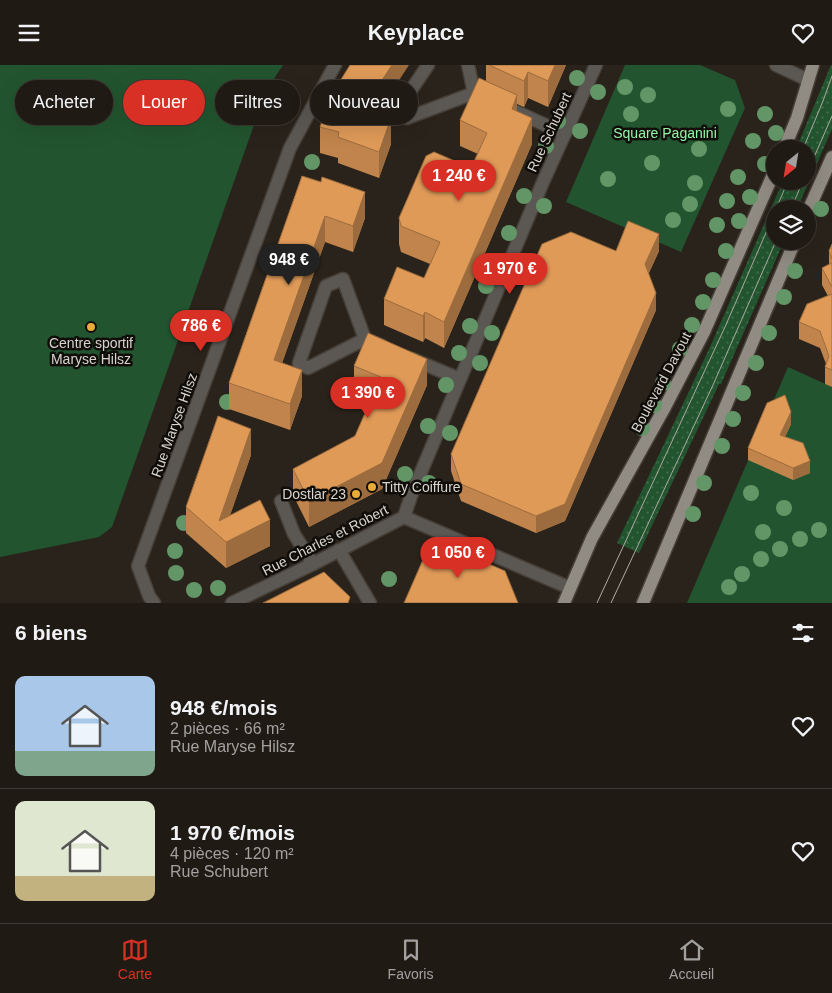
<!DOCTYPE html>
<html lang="fr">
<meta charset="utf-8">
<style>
body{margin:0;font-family:Arial,sans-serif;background:#2d2722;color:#f1f3f6;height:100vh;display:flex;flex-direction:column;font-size:19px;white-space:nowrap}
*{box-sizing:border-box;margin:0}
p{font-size:16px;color:#a2a1a0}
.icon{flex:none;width:28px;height:28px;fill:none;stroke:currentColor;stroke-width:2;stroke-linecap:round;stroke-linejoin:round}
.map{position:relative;height:538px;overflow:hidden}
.sheet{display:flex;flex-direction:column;background:#201a14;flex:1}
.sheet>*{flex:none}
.hud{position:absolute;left:15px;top:15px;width:500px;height:45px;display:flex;gap:10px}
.needle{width:32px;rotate:210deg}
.fabs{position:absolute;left:766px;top:75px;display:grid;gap:10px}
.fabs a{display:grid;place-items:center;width:50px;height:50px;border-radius:50%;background:#201a14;box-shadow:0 5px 20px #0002,0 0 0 1px #3d3834;font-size:25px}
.price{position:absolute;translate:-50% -42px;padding:0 11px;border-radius:18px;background:#d93025;color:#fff;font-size:16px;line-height:32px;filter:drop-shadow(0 1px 2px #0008)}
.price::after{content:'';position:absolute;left:50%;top:30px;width:15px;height:11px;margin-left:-8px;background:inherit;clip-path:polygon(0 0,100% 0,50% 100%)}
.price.selected{background:#222;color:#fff}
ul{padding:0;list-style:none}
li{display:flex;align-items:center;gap:15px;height:125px;padding:0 15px}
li+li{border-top:1px solid #3d3834}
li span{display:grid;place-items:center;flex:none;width:140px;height:100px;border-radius:10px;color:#555}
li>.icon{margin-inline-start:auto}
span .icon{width:60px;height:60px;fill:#fffc;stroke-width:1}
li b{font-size:21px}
h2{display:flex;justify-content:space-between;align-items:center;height:60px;padding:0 15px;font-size:21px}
.pill{padding:0 18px;border-radius:22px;background:#201a14;box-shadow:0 5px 20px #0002,0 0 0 1px #3d3834;font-size:18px;line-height:45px}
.pill.selected{background:#d93025;color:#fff}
header{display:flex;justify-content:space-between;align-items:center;height:65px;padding:0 15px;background:#201a14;font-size:22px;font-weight:600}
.tabs{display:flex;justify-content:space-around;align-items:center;height:70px;border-top:1px solid #3d3834;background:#201a14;font-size:14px;color:#a2a1a0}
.tabs a{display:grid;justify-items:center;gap:2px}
.tabs .selected{color:#d93025}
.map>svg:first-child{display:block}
</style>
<header><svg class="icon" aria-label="menu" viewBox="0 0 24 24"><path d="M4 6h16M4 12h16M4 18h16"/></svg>Keyplace<svg class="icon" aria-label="heart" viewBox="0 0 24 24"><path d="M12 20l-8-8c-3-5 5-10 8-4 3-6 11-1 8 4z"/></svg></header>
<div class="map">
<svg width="832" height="538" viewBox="0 0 832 538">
<defs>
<pattern id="grass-dots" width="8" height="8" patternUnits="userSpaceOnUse" patternTransform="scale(1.25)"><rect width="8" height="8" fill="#22552f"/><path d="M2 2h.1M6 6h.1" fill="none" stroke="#416d4c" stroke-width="1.8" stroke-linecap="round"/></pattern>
</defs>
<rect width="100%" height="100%" fill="#2a231b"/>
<!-- grass -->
<path fill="url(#grass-dots)" d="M 831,0 L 832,0 L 832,64 L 797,144 L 775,144 L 775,176 L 784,176 L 721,319 L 719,319 L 639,488 L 617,478 L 710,282 L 783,116 L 808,116 L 808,84 L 796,84 Z"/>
<!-- park -->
<path fill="#22552f" d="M 0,0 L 283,0 L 266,26 L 112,462 L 99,472 L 0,492 Z
M 625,0 L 700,0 L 735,15 L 745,43 L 681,187 L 566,137 Z
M 788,302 L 832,322 L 832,538 L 687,538 Z"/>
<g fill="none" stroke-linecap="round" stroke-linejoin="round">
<defs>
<path id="lane" d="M 428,0 L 397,46 L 407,53 L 474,28 L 487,34
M 468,0 L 474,28
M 517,47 L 565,69
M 365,274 L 308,303 L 299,298 L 326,221 L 343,214 L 365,274 L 382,281
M 412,294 L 460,314
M 281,436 L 294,469 L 313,499"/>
<path id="street" d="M 776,0 L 808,15
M 404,452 L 411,431 L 543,117 L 596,0
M 339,485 L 370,538
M 154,538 L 149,531 L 138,501 L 290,83 L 335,0
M 232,538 L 313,499 L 404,452 L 570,523"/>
<path id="primary" d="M 784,84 L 797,53 L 813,0
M 808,146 L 832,92
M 564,538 L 592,473 L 665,342 L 704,267 L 775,105
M 643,538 L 795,176"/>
</defs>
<!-- lane casing -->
<use href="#lane" stroke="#463f38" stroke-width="15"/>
<!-- street casing -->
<use href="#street" stroke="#463f38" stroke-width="15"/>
<!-- primary casing -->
<use href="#primary" stroke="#463f38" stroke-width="15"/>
<!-- lane -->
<use href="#lane" stroke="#5b5854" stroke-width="12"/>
<!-- street -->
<use href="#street" stroke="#5b5854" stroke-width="12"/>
<!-- primary -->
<use href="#primary" stroke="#918c83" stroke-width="12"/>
<!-- tram -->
<path stroke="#aeaaa4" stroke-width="1" d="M 803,84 L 823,36 L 832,11
M 808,106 L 832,51
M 776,144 L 788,116
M 791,144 L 803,116
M 597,538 L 725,262 L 775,147
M 611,538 L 713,320 L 776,176"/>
</g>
<!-- trees -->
<g fill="#629667">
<circle cx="577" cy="13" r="8"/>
<circle cx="625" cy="22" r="8"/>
<circle cx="598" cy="27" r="8"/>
<circle cx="648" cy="30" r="8"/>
<circle cx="728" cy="44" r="8"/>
<circle cx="631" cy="49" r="8"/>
<circle cx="765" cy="49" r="8"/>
<circle cx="558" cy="56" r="8"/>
<circle cx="580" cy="66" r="8"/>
<circle cx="776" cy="68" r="8"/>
<circle cx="753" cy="76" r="8"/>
<circle cx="546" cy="81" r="8"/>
<circle cx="699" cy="84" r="8"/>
<circle cx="312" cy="97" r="8"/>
<circle cx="652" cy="98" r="8"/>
<circle cx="765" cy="99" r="8"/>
<circle cx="738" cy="112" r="8"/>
<circle cx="608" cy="114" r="8"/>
<circle cx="695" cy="118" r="8"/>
<circle cx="524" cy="131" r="8"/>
<circle cx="750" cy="132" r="8"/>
<circle cx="727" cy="136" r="8"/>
<circle cx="690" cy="139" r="8"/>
<circle cx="544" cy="141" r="8"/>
<circle cx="821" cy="144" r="8"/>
<circle cx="673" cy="155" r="8"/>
<circle cx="739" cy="156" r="8"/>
<circle cx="717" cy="160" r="8"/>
<circle cx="509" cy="168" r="8"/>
<circle cx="726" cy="186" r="8"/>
<circle cx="520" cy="204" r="8"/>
<circle cx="795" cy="206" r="8"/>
<circle cx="713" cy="215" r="8"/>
<circle cx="486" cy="221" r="8"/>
<circle cx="784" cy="232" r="8"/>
<circle cx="703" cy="237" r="8"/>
<circle cx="692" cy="260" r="8"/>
<circle cx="470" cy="261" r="8"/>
<circle cx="492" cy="268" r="8"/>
<circle cx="769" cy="268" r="8"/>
<circle cx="680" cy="284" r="8"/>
<circle cx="459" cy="288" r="8"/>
<circle cx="480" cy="298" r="8"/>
<circle cx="756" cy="298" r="8"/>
<circle cx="663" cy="318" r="8"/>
<circle cx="446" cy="320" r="8"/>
<circle cx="743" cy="328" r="8"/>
<circle cx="227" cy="337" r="8"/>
<circle cx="654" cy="340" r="8"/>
<circle cx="733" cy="354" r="8"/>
<circle cx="428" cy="361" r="8"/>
<circle cx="642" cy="363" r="8"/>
<circle cx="450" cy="368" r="8"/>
<circle cx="722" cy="381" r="8"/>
<circle cx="405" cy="409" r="8"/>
<circle cx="429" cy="418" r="8"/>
<circle cx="704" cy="418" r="8"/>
<circle cx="751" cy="428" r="8"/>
<circle cx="784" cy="443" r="8"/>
<circle cx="693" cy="449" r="8"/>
<circle cx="184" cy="458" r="8"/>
<circle cx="819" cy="465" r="8"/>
<circle cx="763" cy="467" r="8"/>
<circle cx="800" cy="474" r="8"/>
<circle cx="780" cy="484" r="8"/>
<circle cx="175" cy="486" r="8"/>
<circle cx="761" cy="494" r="8"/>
<circle cx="176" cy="508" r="8"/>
<circle cx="742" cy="509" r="8"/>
<circle cx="389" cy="514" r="8"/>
<circle cx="729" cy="522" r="8"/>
<circle cx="218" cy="523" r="8"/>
<circle cx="194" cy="525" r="8"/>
</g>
<!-- wall -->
<path fill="#c0844c" d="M 486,0 L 566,0 L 548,42 L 528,33 L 524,42 L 517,39 L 517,46 L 532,79 L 444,283 L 425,273 L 423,277 L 384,260 L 384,234 L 424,213 L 430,199 L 401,187 L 399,179 L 399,153 L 471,103 L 478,89 L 460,81 L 460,55 L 486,16 Z
M 378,48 L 391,79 L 379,113 L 338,98 L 338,93 L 320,88 L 320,62 Z
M 302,111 L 365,153 L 353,187 L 325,177 L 282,298 L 302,331 L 290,365 L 229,344 L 229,318 Z
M 832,179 L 832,322 L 825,319 L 825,302 L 826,299 L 820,283 L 799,274 L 799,257 L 828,231 L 822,220 L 822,203 L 829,199 L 829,186 Z
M 616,186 L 659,186 L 649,208 L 656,245 L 565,456 L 536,468 L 461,436 L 451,406 L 451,389 Z
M 354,301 L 427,320 L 382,424 L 309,462 L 293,430 L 293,404 L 355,371 L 371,334 L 354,327 Z
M 791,359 L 785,372 L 810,408 L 793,415 L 748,395 L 748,383 Z
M 251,390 L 230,450 L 270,481 L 226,503 L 186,468 L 186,442 Z"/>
<!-- shaded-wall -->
<path fill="#9c6c3e" d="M 392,0 L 409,0 L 364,69 L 364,43 Z
M 555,0 L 566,0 L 548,42 L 548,16 Z
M 528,7 L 528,33 L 524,42 L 524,16 Z
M 517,30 L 517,56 L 512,44 Z
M 391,53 L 391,79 L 379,113 L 379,87 Z
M 532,53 L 532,79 L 444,283 L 444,257 Z
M 365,127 L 365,153 L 353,187 L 353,161 Z
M 325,151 L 325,177 L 274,321 L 274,295 Z
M 659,169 L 659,186 L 645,216 L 645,199 Z
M 656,228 L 656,245 L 565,456 L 536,468 L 536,451 Z
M 425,247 L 425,273 L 423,277 L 423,251 Z
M 427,294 L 427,320 L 382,424 L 309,462 L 309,436 Z
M 302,305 L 302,331 L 290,365 L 290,339 Z
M 791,347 L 791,359 L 780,383 L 780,370 Z
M 251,364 L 251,390 L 222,474 L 219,456 Z
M 810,396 L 810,408 L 793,415 L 793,403 Z
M 270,455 L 270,481 L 226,503 L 226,477 Z"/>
<!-- building -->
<path fill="#df9a58" stroke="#9c6c3e" d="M 350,0 L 392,0 L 364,43 L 391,53 L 379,87 L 338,72 L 339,67 L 320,62 L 330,32 Z
M 489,0 L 555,0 L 548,16 L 528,7 L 524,16 Z
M 479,13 L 517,30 L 512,44 L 532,53 L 444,257 L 425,247 L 423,251 L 384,234 L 397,202 L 424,213 L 440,177 L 401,161 L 399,153 L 426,91 L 434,87 L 471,103 L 487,68 L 460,55 Z
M 302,111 L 321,117 L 322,112 L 365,127 L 353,161 L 325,151 L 274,295 L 302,305 L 290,339 L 229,318 Z
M 628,156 L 659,169 L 645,199 L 656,228 L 565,439 L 536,451 L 461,419 L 451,389 L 542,179 L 571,167 L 616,186 Z
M 832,179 L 832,194 L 829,186 Z
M 832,198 L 832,222 L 822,203 Z
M 832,229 L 832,305 L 825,302 L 829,291 L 820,266 L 799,257 L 807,239 Z
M 368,268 L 427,294 L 382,398 L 309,436 L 293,404 L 355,371 L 381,312 L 354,301 Z
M 785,330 L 791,347 L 780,370 L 803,378 L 810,396 L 793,403 L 748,383 L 767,338 Z
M 218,351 L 251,364 L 219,456 L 260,435 L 270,455 L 226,477 L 186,442 Z
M 432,474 L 505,506 L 518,538 L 404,538 Z
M 324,507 L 350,532 L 348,538 L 263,538 Z"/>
<!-- markers -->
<g fill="#e9ab38" stroke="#100d09" stroke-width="2">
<circle cx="91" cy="262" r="5"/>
<circle cx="372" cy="422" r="5"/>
<circle cx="356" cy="429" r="5"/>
</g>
<g text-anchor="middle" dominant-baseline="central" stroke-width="5" stroke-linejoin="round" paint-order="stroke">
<!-- street labels -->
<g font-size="14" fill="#d8d4cf" stroke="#100d09">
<text transform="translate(549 67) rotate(-65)">Rue Schubert</text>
<text transform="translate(661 317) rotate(-62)">Boulevard Davout</text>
<text transform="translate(174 360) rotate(-70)">Rue Maryse Hilsz</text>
<text transform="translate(325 475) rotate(-27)">Rue Charles et Robert</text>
</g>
<!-- park labels -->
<g font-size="14" fill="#90f5a5" stroke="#100d09">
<text x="665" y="68">Square Paganini</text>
</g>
<!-- poi labels -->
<g font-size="14" fill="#d8d4cf" stroke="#100d09">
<text x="91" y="278">Centre sportif<tspan x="91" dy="16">Maryse Hilsz</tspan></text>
<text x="382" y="422" text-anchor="start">Titty Coiffure</text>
<text x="346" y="429" text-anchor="end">Dostlar 23</text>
</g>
</g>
</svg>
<div class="fabs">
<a><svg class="needle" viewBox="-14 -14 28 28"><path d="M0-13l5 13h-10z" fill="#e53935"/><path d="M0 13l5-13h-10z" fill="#a2a1a0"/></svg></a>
<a><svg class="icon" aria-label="layers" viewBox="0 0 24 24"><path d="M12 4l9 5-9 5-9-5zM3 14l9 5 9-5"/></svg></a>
</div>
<b class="price" style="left:459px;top:137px">1 240 €</b>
<b class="price selected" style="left:289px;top:221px">948 €</b>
<b class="price" style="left:510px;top:230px">1 970 €</b>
<b class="price" style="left:201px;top:287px">786 €</b>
<b class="price" style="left:368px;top:354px">1 390 €</b>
<b class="price" style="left:458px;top:514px">1 050 €</b>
<div class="hud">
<a class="pill">Acheter</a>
<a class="pill selected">Louer</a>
<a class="pill">Filtres</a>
<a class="pill">Nouveau</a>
</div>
</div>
<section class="sheet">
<h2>6 biens<svg class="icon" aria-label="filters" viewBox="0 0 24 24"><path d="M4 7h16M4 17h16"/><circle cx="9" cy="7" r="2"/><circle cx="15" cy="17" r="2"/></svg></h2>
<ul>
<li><span style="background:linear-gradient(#a9c7e8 75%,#7fa58c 0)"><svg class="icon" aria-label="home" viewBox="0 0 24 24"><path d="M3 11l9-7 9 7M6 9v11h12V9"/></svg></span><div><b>948 €/mois</b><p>2 pièces · 66 m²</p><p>Rue Maryse Hilsz</p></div><svg class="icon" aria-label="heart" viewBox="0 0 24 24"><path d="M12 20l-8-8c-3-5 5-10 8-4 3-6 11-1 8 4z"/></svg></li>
<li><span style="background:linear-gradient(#dfe7d0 75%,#c2b280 0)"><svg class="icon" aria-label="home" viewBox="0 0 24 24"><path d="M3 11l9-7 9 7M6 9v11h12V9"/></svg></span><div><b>1 970 €/mois</b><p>4 pièces · 120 m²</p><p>Rue Schubert</p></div><svg class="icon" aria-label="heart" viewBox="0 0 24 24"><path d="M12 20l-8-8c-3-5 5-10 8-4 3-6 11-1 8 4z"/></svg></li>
</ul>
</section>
<nav class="tabs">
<a class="selected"><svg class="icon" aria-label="map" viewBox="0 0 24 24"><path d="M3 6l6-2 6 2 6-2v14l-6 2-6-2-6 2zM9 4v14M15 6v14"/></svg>Carte</a>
<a><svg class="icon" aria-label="saved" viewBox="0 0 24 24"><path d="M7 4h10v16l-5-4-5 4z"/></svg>Favoris</a>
<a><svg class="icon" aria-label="home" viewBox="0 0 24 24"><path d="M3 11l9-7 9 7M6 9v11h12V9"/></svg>Accueil</a>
</nav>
